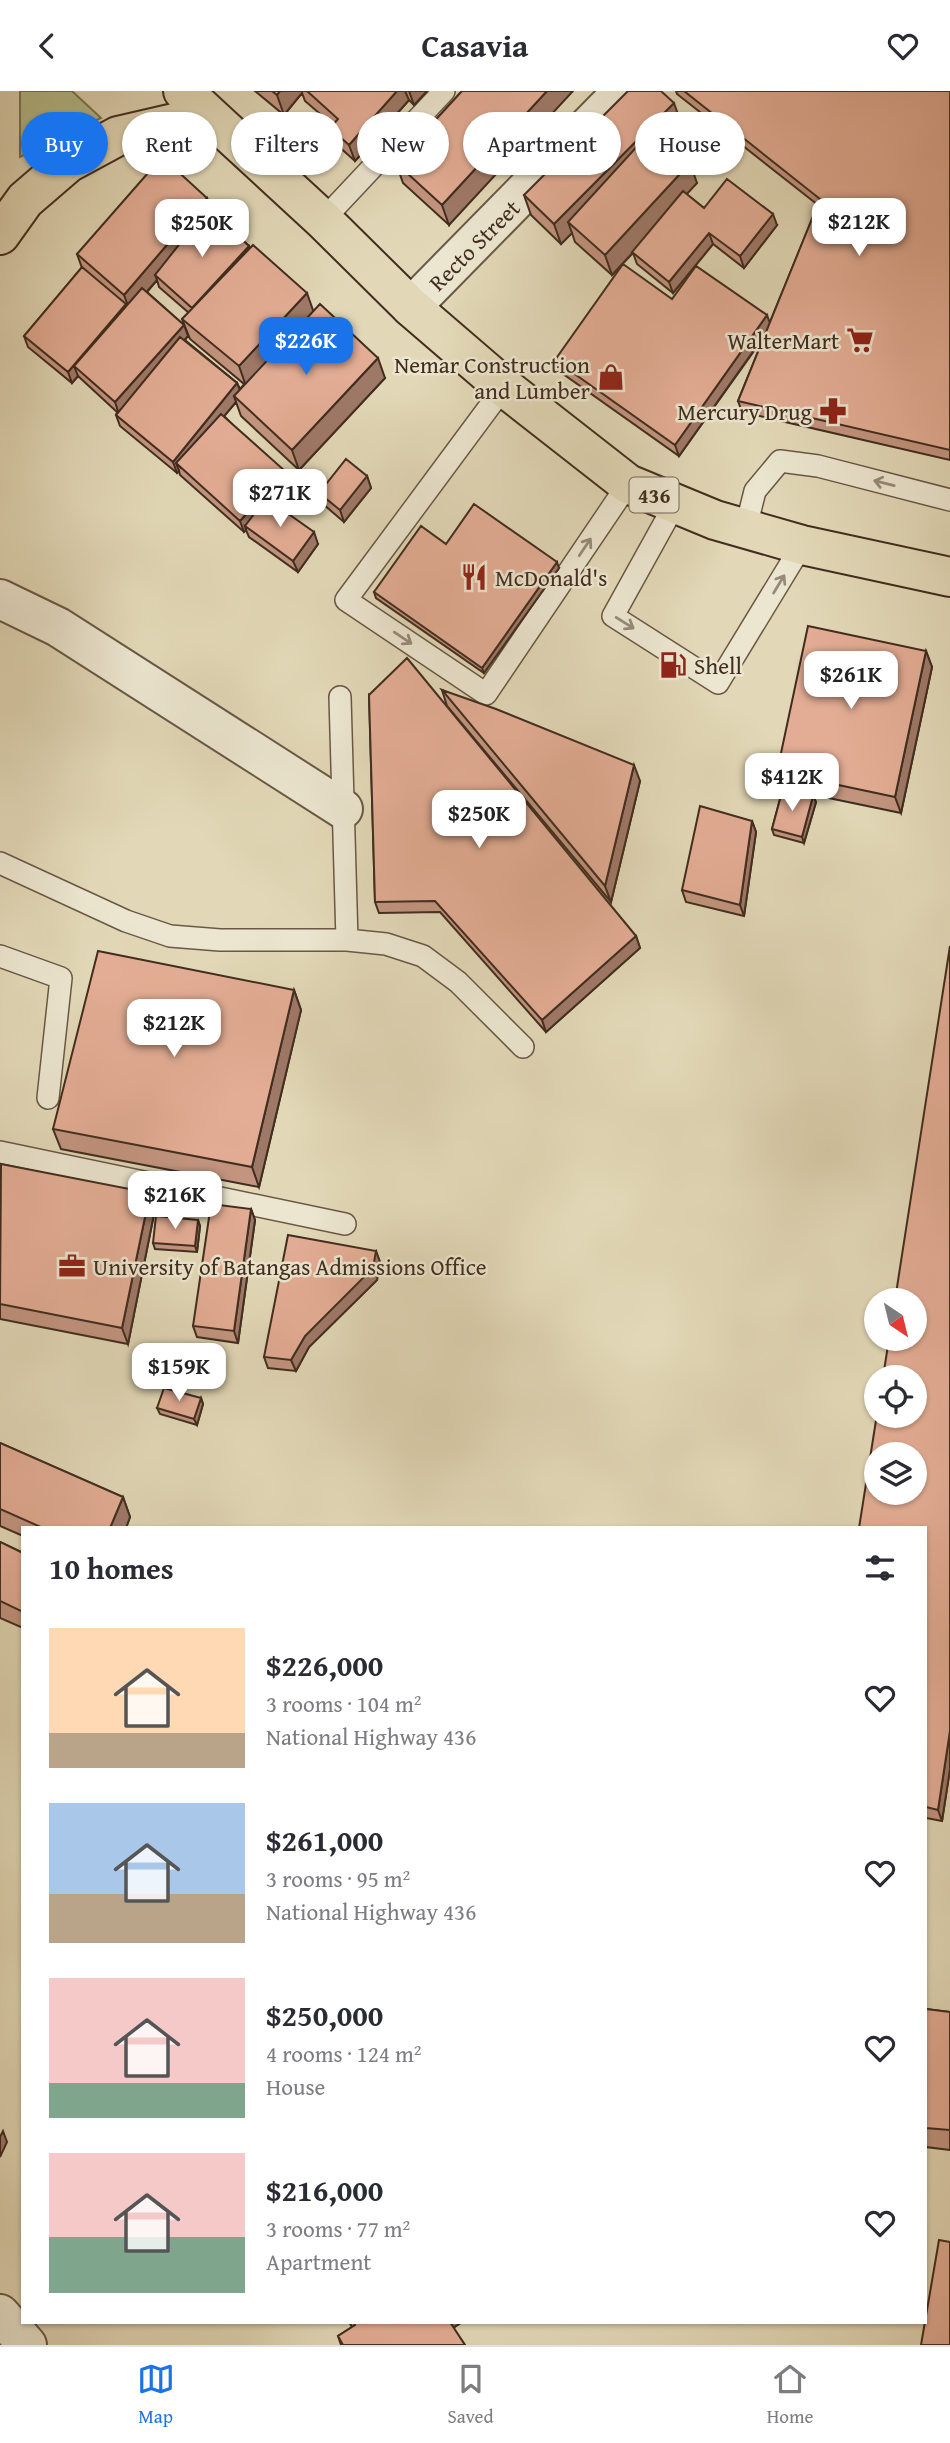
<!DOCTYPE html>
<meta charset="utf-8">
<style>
body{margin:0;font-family:"Gentium Book Plus",serif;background:#f7f7f7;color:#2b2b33;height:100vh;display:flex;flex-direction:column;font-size:26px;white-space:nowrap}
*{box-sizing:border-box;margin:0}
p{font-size:23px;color:#7c7c81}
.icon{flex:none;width:38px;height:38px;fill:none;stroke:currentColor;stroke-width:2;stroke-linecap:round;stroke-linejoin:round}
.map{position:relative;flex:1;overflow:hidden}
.sheet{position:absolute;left:21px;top:1435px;width:906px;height:798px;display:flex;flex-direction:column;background:#fff;border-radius:0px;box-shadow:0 2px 5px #0004}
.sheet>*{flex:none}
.banner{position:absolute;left:21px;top:21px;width:908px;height:63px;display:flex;gap:14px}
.needle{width:46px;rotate:145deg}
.tools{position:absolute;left:864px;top:1197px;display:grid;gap:14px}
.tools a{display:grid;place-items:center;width:63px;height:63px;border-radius:50%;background:#fff;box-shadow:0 2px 5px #0004;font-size:35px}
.price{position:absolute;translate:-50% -60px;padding:0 16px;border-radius:14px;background:#fff;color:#222;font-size:23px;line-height:46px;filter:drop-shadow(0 2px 4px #0008)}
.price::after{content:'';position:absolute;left:50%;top:42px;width:21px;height:16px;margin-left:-10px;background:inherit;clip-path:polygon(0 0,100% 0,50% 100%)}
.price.selected{background:#1a73e8;color:#fff}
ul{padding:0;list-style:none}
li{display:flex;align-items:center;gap:21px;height:175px;padding:0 28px}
li span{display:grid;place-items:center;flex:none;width:196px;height:140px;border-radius:0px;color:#555}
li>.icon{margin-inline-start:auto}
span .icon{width:84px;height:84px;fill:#fffc;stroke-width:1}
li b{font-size:30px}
h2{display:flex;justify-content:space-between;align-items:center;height:84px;padding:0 28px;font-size:30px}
.pill{padding:0 24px;border-radius:32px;background:#fff;box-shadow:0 2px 5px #0004;font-size:24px;line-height:63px}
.pill.selected{background:#1a73e8;color:#fff}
header{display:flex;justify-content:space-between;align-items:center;height:91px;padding:0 28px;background:#fff;font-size:32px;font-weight:800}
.tab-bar{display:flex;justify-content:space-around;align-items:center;height:98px;border-top:2px solid #e1e1e2;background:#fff;font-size:19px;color:#7c7c81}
.tab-bar a{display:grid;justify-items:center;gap:4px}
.tab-bar .selected{color:#1a73e8}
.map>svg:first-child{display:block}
</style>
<header><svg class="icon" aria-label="back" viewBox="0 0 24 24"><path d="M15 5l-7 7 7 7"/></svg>Casavia<svg class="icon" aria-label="heart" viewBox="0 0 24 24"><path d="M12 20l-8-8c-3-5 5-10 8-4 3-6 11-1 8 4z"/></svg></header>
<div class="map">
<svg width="950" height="2254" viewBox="0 0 950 2254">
<rect width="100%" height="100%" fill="#e2d8b7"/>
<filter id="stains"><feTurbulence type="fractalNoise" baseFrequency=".00286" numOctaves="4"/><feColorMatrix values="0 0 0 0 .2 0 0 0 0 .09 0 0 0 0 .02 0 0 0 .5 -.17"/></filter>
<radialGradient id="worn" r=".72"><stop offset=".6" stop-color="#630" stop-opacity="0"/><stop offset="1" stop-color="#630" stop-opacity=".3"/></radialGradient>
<!-- green -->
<path fill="#b7be8c" stroke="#7c7656" stroke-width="2" d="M 20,0 L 72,0 L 101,27 L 20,66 Z"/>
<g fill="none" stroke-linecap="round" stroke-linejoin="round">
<defs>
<path id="lane" d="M 323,129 L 444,0
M 504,296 L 346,509 L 486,603 L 628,393
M 675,413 L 613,525 L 718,592 L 802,454
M 746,436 L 755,400 L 780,370 L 818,375 L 950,409
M 340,606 L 347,849
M 0,772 L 126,830 L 170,845 L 220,849 L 347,849 L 386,853 L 423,865 L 458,891 L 523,956
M 0,865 L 61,887 L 48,1007
M 0,1061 L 345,1133"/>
<path id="street" d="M 411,216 L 623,0
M 0,508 L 58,536 L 343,718
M 0,2223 L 27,2254"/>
<path id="primary" d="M 183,0 L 323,129 L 411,216 L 504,296 L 628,393 L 715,429 L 802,454 L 950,486
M 0,144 L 25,109 L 68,72 L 118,45 L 209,24"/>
</defs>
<!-- lane casing -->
<use href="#lane" stroke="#695845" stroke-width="24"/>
<!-- street casing -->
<use href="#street" stroke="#695845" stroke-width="42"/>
<!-- primary casing -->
<use href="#primary" stroke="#412d1f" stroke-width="42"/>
<!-- lane -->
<use href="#lane" stroke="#ece6d0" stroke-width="21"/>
<!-- street -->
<use href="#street" stroke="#ece6d0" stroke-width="38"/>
<!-- primary -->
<use href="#primary" stroke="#e2d8b7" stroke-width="38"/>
</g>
<!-- wall -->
<path fill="#c39580" stroke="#412d1f" stroke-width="2" fill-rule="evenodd" d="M 255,0 L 427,0 L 414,14 L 409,9 L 355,70 L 336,53 L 330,37 L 333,34 L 305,10 L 302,2 L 284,24 Z
M 462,0 L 449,134 L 403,92 L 396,72 Z
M 676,0 L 950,0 L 950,369 L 742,321 L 738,310 L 764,246 L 679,365 L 559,280 L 555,269 L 672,208 L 770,231 L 818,114 L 677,3 Z
M 681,32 L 665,49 L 697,92 L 686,103 L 704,117 L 777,134 L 744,177 L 713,153 L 673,202 L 637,173 L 633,162 L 612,184 L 575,151 L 572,142 L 561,153 L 531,124 L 524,104 Z
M 207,107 L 212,121 L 249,155 L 250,158 L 313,220 L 385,287 L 299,379 L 241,325 L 236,311 L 224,325 L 289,391 L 272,411 L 318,453 L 298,481 L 249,446 L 246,439 L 244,441 L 180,384 L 179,380 L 177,382 L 120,335 L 116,324 L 117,321 L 78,285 L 72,292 L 28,256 L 24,245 L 82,177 L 77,163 ZM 157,189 L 159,196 L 189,222 L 182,228 L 190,248 L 244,293 L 240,298 L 237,292 L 185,249 L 188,245 L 184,234 L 147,201 Z
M 367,385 L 371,397 L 344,431 L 323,413 L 319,402 Z
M 446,453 L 559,477 L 484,582 L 376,507 L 374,501 Z
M 926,560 L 932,576 L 901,722 L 790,699 L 813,705 L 816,711 L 804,752 L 774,744 L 772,738 L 783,697 L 777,681 Z
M 442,599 L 640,690 L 611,811 L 447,615 Z
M 369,604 L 636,845 L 640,857 L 546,941 L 440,821 L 379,822 L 375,811 Z
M 752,730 L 756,741 L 744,825 L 686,811 L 682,799 Z
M 950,855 L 950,1678 L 942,1730 L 926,1727 L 926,1437 Z
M 294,899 L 301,919 L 259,1096 L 61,1058 L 53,1038 Z
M 0,1077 L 150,1102 L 155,1118 L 128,1253 L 0,1228 Z
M 251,1118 L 255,1129 L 238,1252 L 197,1246 L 193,1235 Z
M 198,1129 L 200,1135 L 197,1161 L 155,1158 L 153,1152 Z
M 376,1160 L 380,1171 L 377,1189 L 309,1256 L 296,1280 L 268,1277 L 264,1266 Z
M 201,1307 L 203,1313 L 197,1334 L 160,1323 L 157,1317 Z
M 0,1352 L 123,1406 L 130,1426 L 126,1437 L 23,1437 L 23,1445 L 0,1435 Z
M 0,1451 L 23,1462 L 23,1537 L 0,1527 Z
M 926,1918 L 950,1921 L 950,2059 L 926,2056 Z
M 349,2231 L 462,2231 L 453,2237 L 465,2254 L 341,2254 L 338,2245 L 352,2236 Z"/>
<!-- shaded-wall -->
<path fill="#9f7968" stroke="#412d1f" stroke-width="2" d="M 280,0 L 302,0 L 302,2 L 284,24 L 277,4 Z
M 397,0 L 405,0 L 409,9 L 355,70 L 349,54 Z
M 409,0 L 427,0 L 414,14 Z
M 547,0 L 573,0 L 449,134 L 442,114 Z
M 674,12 L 681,32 L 576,138 L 568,131 L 572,142 L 561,153 L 554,133 Z
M 690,72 L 697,92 L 612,184 L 605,164 Z
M 207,107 L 213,124 L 155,184 L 157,189 L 130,220 L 124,204 Z
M 773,123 L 777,134 L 744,177 L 740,165 Z
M 709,142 L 713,153 L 673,202 L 669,191 Z
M 249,155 L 253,167 L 192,217 Z
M 307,202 L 314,222 L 246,295 L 239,275 Z
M 126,213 L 130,224 L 74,275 L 78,285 L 72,292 L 68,281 Z
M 767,224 L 771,235 L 679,365 L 675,354 Z
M 184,234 L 188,245 L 119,323 L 115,311 Z
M 378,267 L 385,287 L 299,379 L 292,359 Z
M 237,292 L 242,304 L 234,305 L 236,311 L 181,377 L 176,372 L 179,380 L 177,382 L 173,371 Z
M 285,380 L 289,391 L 248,437 L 245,435 L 246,439 L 244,441 L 240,430 Z
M 367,385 L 371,397 L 344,431 L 340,419 Z
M 314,441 L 318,453 L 298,481 L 293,470 Z
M 557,471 L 559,477 L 484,582 L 482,577 Z
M 926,560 L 932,576 L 901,722 L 895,706 Z
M 634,674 L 640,690 L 611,811 L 605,795 Z
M 813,705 L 816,711 L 804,752 L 802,746 Z
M 752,730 L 756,741 L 744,825 L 740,814 Z
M 636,845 L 640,857 L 546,941 L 542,929 Z
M 294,899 L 301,919 L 259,1096 L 252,1076 Z
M 150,1102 L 155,1118 L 128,1253 L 122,1237 Z
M 251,1118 L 255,1129 L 238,1252 L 234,1240 Z
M 198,1129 L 200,1135 L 197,1161 L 195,1155 Z
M 376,1160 L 380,1171 L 377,1189 L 309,1256 L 296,1280 L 291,1269 L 305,1245 Z
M 201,1307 L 203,1313 L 197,1334 L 194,1328 Z
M 123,1406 L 130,1426 L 126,1437 L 110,1437 Z
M 950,1640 L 950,1678 L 942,1730 L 938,1719 Z
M 3,2040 L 7,2051 L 0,2066 L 0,2046 Z
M 447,2231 L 462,2231 L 450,2239 Z"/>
<!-- building -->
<path fill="#e3ad95" stroke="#412d1f" stroke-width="2" fill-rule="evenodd" d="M 272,0 L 280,0 L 277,4 Z
M 307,0 L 397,0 L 349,54 L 330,37 L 338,28 Z
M 462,0 L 547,0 L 442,114 L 396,72 Z
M 628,0 L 661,0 L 674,12 L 554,133 L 524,104 Z
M 684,0 L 950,0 L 950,359 L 738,310 L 820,108 Z
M 653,38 L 690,72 L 605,164 L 568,131 Z
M 162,66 L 207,107 L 124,204 L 77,163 Z
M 727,88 L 773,123 L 740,165 L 709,142 L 669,191 L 632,161 L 683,100 L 704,117 Z
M 208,117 L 249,155 L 192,217 L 155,184 Z
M 253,154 L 307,202 L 239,275 L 182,228 Z
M 623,173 L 672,208 L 696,175 L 767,224 L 675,354 L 555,269 Z
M 82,176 L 126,213 L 68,281 L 24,245 Z
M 142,197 L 184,234 L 115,311 L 74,275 Z
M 320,213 L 378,267 L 292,359 L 234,305 Z
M 180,246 L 237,292 L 173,371 L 116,324 Z
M 221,323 L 285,380 L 240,430 L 176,372 Z
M 346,368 L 367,385 L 340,419 L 319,402 Z
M 266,407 L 314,441 L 293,470 L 245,435 Z
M 474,413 L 557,471 L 482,577 L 374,501 L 421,435 L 446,453 Z
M 808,535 L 926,560 L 895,706 L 777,681 Z
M 407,567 L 636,845 L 542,929 L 435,810 L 375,811 L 369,604 Z
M 442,599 L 496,618 L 634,674 L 605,795 Z
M 783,697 L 813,705 L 802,746 L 772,738 Z
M 700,715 L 752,730 L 740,814 L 682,799 Z
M 950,855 L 950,1640 L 938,1719 L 926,1716 L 926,1437 L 859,1437 L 877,1323 L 877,1325 L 915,1325 L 915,1286 L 883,1286 L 889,1248 L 915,1248 L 915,1209 L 895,1209 ZM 877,1363 L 915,1363 L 915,1402 L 877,1402 Z
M 98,860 L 294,899 L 252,1076 L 53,1038 Z
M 1,1073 L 150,1102 L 122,1237 L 0,1213 Z
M 211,1113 L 251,1118 L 234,1240 L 193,1235 Z
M 156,1125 L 198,1129 L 195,1155 L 153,1152 Z
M 288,1144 L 376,1160 L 373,1177 L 305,1245 L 291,1269 L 264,1266 Z
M 164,1297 L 201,1307 L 194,1328 L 157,1317 Z
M 0,1352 L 123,1406 L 110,1437 L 43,1437 L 0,1418 Z
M 0,1451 L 23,1462 L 23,1521 L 0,1510 Z
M 926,1918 L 950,1921 L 950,2039 L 926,2037 Z
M 939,2149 L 950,2151 L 950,2254 L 921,2254 Z
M 353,2231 L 450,2231 L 465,2254 L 343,2254 L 338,2245 L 355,2234 Z"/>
<!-- one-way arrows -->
<defs><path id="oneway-shaft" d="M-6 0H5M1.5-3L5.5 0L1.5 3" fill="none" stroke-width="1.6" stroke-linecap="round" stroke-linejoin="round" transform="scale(1.75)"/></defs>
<g stroke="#968a78">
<use href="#oneway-shaft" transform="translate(884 392) rotate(-166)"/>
<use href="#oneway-shaft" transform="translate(585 456) rotate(-56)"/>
<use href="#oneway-shaft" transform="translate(779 493) rotate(-59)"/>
<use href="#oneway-shaft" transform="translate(625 532) rotate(32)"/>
<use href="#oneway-shaft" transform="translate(403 547) rotate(34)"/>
</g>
<!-- icons -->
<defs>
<symbol id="supermarket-bare" viewBox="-9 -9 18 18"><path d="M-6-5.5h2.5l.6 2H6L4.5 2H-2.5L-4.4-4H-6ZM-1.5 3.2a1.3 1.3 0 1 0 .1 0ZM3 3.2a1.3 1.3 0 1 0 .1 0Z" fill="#8f2418" stroke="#ece6d0" stroke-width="2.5" paint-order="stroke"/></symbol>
<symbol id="shop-bare" viewBox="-9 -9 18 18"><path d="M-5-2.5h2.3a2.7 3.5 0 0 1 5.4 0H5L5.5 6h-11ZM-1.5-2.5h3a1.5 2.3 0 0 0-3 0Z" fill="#8f2418" stroke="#ece6d0" stroke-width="2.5" paint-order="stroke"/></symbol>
<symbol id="pharmacy-bare" viewBox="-9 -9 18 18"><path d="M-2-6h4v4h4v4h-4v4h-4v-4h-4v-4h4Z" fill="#8f2418" stroke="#ece6d0" stroke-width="2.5" paint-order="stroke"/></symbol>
<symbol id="restaurant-bare" viewBox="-9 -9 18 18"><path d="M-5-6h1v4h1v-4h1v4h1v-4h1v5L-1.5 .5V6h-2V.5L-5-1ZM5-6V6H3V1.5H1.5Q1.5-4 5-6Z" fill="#8f2418" stroke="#ece6d0" stroke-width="2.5" paint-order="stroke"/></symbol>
<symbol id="fuel-bare" viewBox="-9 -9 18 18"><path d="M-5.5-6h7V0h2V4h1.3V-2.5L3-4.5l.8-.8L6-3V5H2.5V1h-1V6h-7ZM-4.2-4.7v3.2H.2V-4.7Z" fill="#8f2418" stroke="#ece6d0" stroke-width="2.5" paint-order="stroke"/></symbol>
<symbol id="office-bare" viewBox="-9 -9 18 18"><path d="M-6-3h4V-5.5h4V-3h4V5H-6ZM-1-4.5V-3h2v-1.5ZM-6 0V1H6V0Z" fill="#8f2418" stroke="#ece6d0" stroke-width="2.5" paint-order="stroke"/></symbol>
</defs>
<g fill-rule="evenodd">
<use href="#supermarket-bare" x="841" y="230" width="38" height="38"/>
<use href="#shop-bare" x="592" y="267" width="38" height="38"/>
<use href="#pharmacy-bare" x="814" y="301" width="38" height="38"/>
<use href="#restaurant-bare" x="455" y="467" width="38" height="38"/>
<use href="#fuel-bare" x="654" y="555" width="38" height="38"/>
<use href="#office-bare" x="53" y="1156" width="38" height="38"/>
</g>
<g text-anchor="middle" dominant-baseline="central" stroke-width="5" stroke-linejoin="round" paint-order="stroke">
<!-- shield labels -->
<rect fill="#ece6d0" stroke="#746454" stroke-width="2" x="629.5" y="386.5" width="49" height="35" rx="5"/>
<g font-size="21" font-weight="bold" fill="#412d1f">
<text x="654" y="404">436</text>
</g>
<!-- street labels -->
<g font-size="23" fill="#412d1f" stroke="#ece6d0">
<text transform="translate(474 154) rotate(-45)">Recto Street</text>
</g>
<!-- poi labels -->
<g font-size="23" fill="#412d1f" stroke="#ece6d0" text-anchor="end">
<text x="839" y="249">WalterMart</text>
<text x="590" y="273">Nemar Construction<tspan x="590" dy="26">and Lumber</tspan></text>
<text x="812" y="320">Mercury Drug</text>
<text x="495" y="486" text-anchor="start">McDonald's</text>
<text x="694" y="574" text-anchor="start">Shell</text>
<text x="93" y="1175" text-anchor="start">University of Batangas Admissions Office</text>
</g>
</g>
<rect width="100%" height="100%" filter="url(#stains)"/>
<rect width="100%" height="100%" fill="url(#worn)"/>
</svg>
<div class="tools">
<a><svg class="needle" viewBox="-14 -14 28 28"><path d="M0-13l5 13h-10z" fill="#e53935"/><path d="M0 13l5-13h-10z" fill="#7c7c81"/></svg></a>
<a><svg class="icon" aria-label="locate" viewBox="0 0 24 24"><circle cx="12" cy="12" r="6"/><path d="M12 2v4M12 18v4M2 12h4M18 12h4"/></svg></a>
<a><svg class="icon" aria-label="layers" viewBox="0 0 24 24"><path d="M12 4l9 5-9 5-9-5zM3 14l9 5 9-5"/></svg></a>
</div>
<b class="price" style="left:859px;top:167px">$212K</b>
<b class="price" style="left:202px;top:168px">$250K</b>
<b class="price selected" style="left:306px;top:286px">$226K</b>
<b class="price" style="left:280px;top:438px">$271K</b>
<b class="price" style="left:851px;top:620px">$261K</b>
<b class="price" style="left:792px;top:722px">$412K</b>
<b class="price" style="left:479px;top:759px">$250K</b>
<b class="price" style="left:174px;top:968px">$212K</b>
<b class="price" style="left:175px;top:1140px">$216K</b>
<b class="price" style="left:179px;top:1312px">$159K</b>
<div class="banner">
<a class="pill selected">Buy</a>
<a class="pill">Rent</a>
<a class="pill">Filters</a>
<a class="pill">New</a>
<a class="pill">Apartment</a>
<a class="pill">House</a>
</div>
<section class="sheet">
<h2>10 homes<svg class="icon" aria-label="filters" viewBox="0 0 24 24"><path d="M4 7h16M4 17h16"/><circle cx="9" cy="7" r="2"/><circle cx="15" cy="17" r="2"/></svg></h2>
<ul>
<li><span style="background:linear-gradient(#ffd9b3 75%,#b9a48a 0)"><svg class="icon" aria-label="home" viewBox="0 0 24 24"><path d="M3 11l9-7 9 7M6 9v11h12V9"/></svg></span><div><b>$226,000</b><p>3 rooms · 104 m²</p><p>National Highway 436</p></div><svg class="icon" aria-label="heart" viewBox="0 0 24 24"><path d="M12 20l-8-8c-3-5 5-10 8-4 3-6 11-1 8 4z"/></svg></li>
<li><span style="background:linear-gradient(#a9c7e8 65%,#b9a48a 0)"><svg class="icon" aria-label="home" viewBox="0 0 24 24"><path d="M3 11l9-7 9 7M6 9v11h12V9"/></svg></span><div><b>$261,000</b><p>3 rooms · 95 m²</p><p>National Highway 436</p></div><svg class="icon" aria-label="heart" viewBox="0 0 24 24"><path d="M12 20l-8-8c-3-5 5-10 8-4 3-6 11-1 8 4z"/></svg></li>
<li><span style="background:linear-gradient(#f6c9c9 75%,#7fa58c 0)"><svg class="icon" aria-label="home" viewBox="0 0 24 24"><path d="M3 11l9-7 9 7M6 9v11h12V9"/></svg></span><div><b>$250,000</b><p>4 rooms · 124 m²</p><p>House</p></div><svg class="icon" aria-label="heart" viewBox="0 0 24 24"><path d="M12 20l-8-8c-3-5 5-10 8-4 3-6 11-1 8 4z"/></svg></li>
<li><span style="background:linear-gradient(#f6c9c9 60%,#7fa58c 0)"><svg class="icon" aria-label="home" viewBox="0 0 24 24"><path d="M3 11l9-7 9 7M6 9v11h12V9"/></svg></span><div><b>$216,000</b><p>3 rooms · 77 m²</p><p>Apartment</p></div><svg class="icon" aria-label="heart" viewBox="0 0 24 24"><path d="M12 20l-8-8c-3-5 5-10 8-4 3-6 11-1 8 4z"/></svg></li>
</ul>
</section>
</div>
<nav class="tab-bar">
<a class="selected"><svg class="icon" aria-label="map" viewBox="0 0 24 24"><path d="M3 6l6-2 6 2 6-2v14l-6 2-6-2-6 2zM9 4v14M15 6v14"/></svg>Map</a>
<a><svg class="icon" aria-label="saved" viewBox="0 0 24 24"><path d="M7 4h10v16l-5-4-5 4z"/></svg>Saved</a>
<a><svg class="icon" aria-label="home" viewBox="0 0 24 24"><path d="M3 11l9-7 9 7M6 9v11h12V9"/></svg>Home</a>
</nav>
